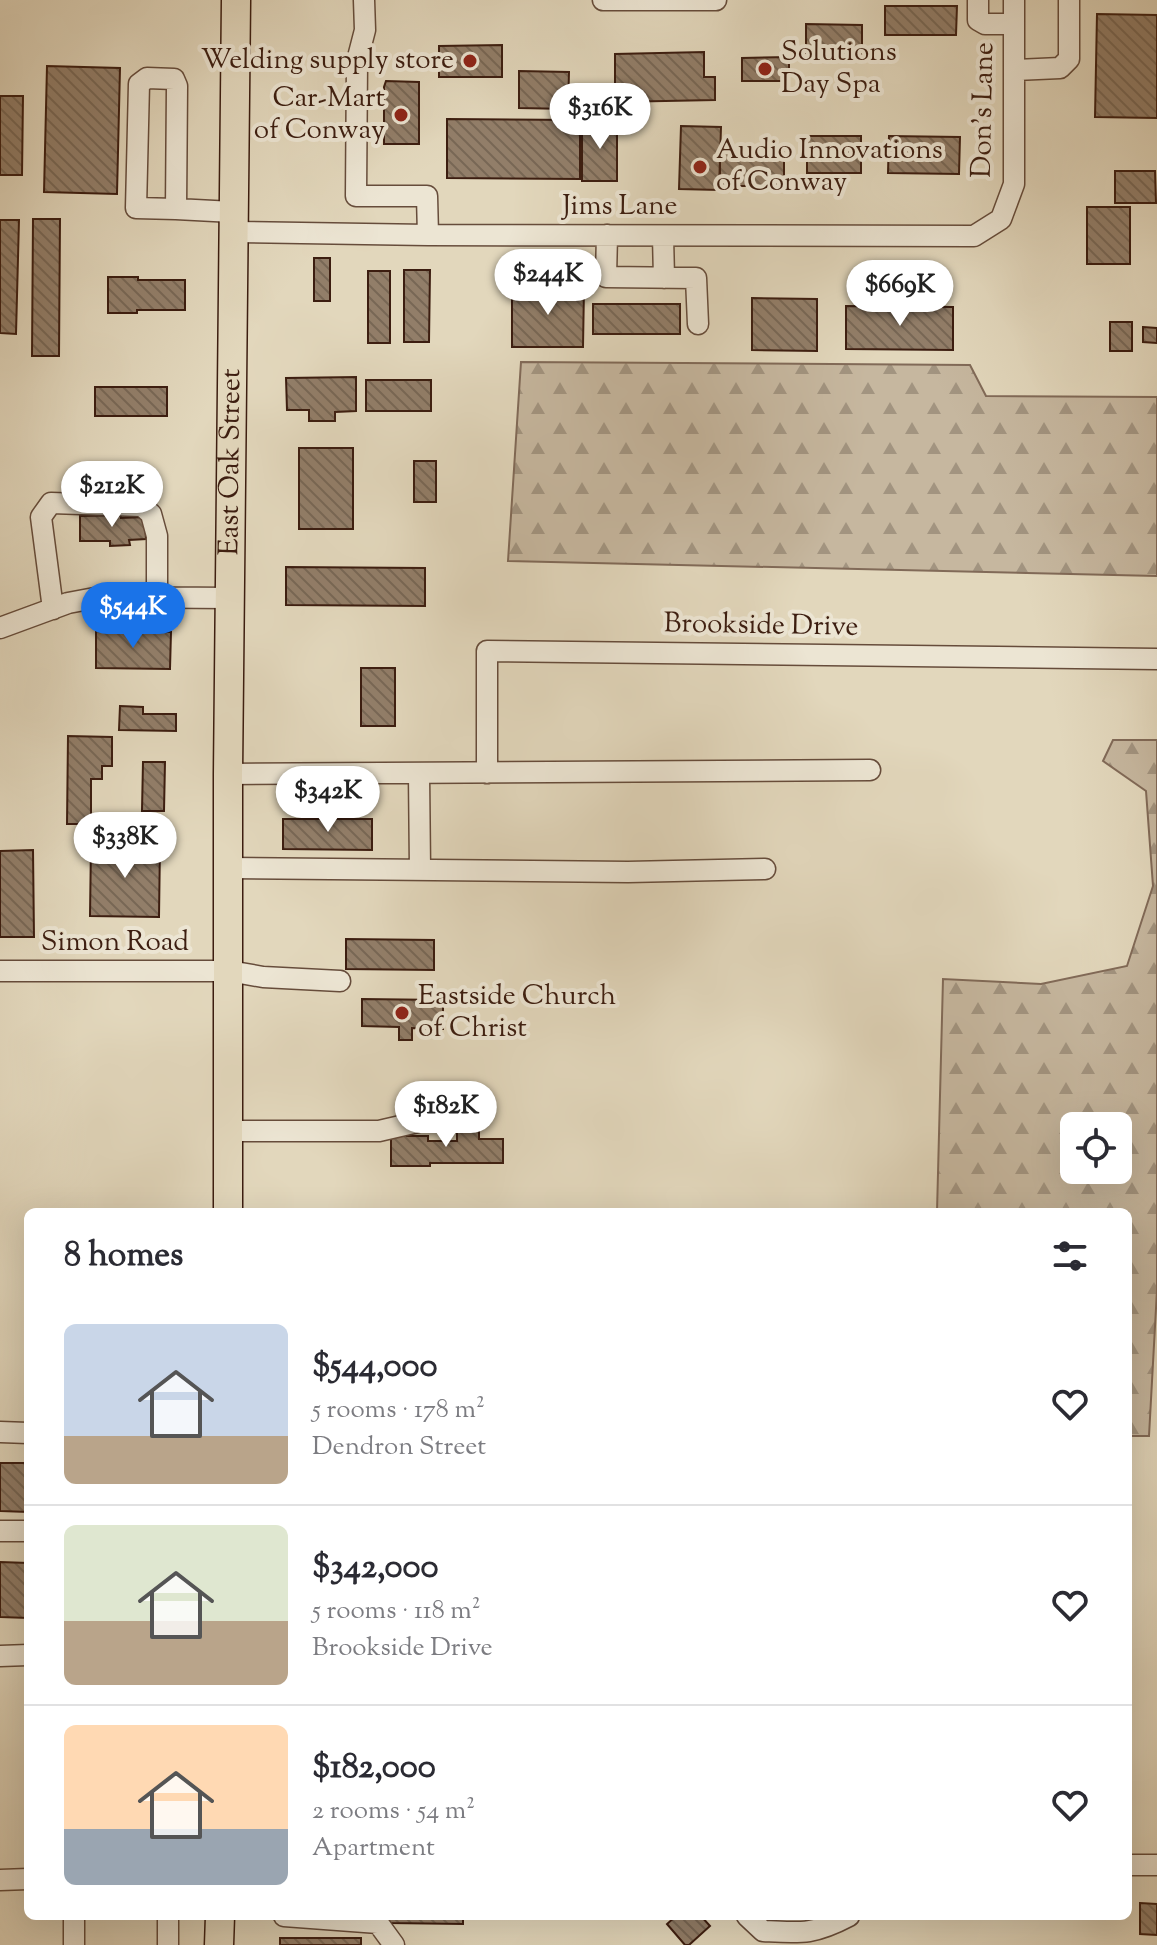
<!DOCTYPE html>
<meta charset="utf-8">
<style>
body{margin:0;font-family:"Sorts Mill Goudy",serif;background:#f7f7f7;color:#2b2b33;height:100vh;display:flex;flex-direction:column;font-size:30px;white-space:nowrap}
*{box-sizing:border-box;margin:0}
p{font-size:26px;color:#7c7c81}
.icon{flex:none;width:44px;height:44px;fill:none;stroke:currentColor;stroke-width:2;stroke-linecap:round;stroke-linejoin:round}
.map{position:relative;flex:1;overflow:hidden}
.panel{position:absolute;left:24px;top:1208px;width:1108px;height:712px;display:flex;flex-direction:column;background:#fff;border-radius:12px;box-shadow:0 8px 32px #0002}
.panel>*{flex:none}
.controls{position:absolute;left:1060px;top:1112px;display:grid;gap:16px}
.controls a{display:grid;place-items:center;width:72px;height:72px;border-radius:12px;background:#fff;box-shadow:0 8px 32px #0002;font-size:40px}
.price{position:absolute;translate:-50% -68px;padding:0 18px;border-radius:28px;background:#fff;color:#222;font-size:26px;line-height:52px;filter:drop-shadow(0 2px 4px #0008)}
.price::after{content:'';position:absolute;left:50%;top:48px;width:24px;height:18px;margin-left:-12px;background:inherit;clip-path:polygon(0 0,100% 0,50% 100%)}
.price.active{background:#1a73e8;color:#fff}
ul{padding:0;list-style:none}
li{display:flex;align-items:center;gap:24px;height:200px;padding:0 40px}
li+li{border-top:2px solid #e1e1e2}
li span{display:grid;place-items:center;flex:none;width:224px;height:160px;border-radius:12px;color:#555}
li>.icon{margin-inline-start:auto}
span .icon{width:96px;height:96px;fill:#fffc;stroke-width:1}
li b{font-size:34px}
h2{display:flex;justify-content:space-between;align-items:center;height:96px;padding:0 40px;font-size:34px}
.map>svg:first-child{display:block}
</style>
<div class="map">
<svg width="1157" height="1945" viewBox="0 0 1157 1945">
<defs>
<pattern id="forest-firs" width="22" height="20" patternUnits="userSpaceOnUse" patternTransform="scale(2)"><rect width="22" height="20" fill="#c6b79f"/><path d="M5 1l3.5 6h-7zM16 11l3.5 6h-7z" fill="#a29480"/></pattern>
<pattern id="building-back-hatch" width="6" height="6" patternUnits="userSpaceOnUse" patternTransform="scale(2)"><rect width="6" height="6" fill="#927e69"/><path d="M-1 5l2 2M0 0l6 6M5-1l2 2" fill="none" stroke="#786755"/></pattern>
</defs>
<rect width="100%" height="100%" fill="#e2d7bc"/>
<filter id="stains"><feTurbulence type="fractalNoise" baseFrequency=".0025" numOctaves="4"/><feColorMatrix values="0 0 0 0 .2 0 0 0 0 .09 0 0 0 0 .02 0 0 0 .5 -.17"/></filter>
<radialGradient id="worn" r=".72"><stop offset=".6" stop-color="#630" stop-opacity="0"/><stop offset="1" stop-color="#630" stop-opacity=".3"/></radialGradient>
<!-- forest -->
<path fill="url(#forest-firs)" stroke="#816a58" stroke-width="2" fill-rule="evenodd" d="M 521,362 L 970,365 L 986,396 L 1157,397 L 1157,576 L 508,561 Z
M 1113,740 L 1157,740 L 1157,1290 L 1149,1436 L 1128,1436 L 1128,1212 L 937,1212 L 943,979 L 1041,984 L 1127,966 L 1153,886 L 1146,791 L 1103,761 ZM 1074,1126 L 1118,1126 L 1118,1170 L 1074,1170 Z"/>
<!-- building -->
<path fill="url(#building-back-hatch)" stroke="#3c1d10" stroke-width="2" d="M 885,6 L 957,6 L 956,35 L 885,35 Z
M 1097,14 L 1157,15 L 1157,118 L 1095,117 Z
M 806,24 L 862,25 L 862,54 L 806,53 Z
M 502,45 L 502,77 L 439,77 L 439,46 Z
M 704,52 L 704,77 L 715,77 L 715,100 L 615,102 L 615,54 Z
M 789,57 L 789,81 L 742,81 L 742,58 Z
M 47,66 L 120,68 L 117,194 L 44,192 Z
M 519,71 L 569,72 L 568,109 L 519,108 Z
M 386,81 L 419,82 L 419,144 L 384,144 L 384,87 Z
M 0,96 L 23,96 L 22,175 L 0,175 Z
M 447,119 L 580,120 L 580,179 L 447,178 Z
M 582,121 L 617,121 L 617,181 L 582,181 Z
M 681,126 L 721,127 L 719,190 L 679,189 Z
M 807,136 L 861,136 L 861,173 L 807,173 Z
M 889,136 L 960,137 L 959,174 L 888,173 Z
M 720,148 L 784,148 L 784,186 L 720,186 Z
M 1115,171 L 1155,171 L 1156,203 L 1115,203 Z
M 1087,207 L 1130,207 L 1130,264 L 1087,264 Z
M 33,219 L 60,219 L 59,356 L 32,356 Z
M 0,220 L 19,220 L 16,334 L 0,333 Z
M 314,258 L 330,258 L 330,301 L 314,301 Z
M 404,270 L 430,270 L 429,342 L 404,342 Z
M 368,271 L 390,271 L 390,343 L 368,343 Z
M 108,277 L 138,277 L 138,280 L 185,280 L 185,310 L 137,310 L 137,313 L 108,313 Z
M 512,288 L 584,288 L 583,347 L 512,347 Z
M 752,298 L 817,299 L 817,351 L 752,350 Z
M 593,304 L 680,304 L 680,334 L 593,334 Z
M 846,306 L 953,307 L 953,350 L 846,349 Z
M 1110,322 L 1132,322 L 1132,351 L 1110,351 Z
M 1143,327 L 1157,328 L 1157,343 L 1143,342 Z
M 356,377 L 356,411 L 335,412 L 335,421 L 309,421 L 309,410 L 287,410 L 286,378 Z
M 366,380 L 431,380 L 431,411 L 366,411 Z
M 95,387 L 167,387 L 167,416 L 95,416 Z
M 299,448 L 353,448 L 353,529 L 299,529 Z
M 414,461 L 436,461 L 436,502 L 414,502 Z
M 121,515 L 121,518 L 145,517 L 146,539 L 129,540 L 130,545 L 110,546 L 110,541 L 80,541 L 80,516 Z
M 286,567 L 425,568 L 425,606 L 286,605 Z
M 96,631 L 171,632 L 170,669 L 96,668 Z
M 361,668 L 395,668 L 395,726 L 361,726 Z
M 120,706 L 143,707 L 143,714 L 176,714 L 176,731 L 119,730 Z
M 68,736 L 112,737 L 112,766 L 102,766 L 102,779 L 91,779 L 91,824 L 67,824 Z
M 143,762 L 165,762 L 164,811 L 142,811 Z
M 283,819 L 372,819 L 372,850 L 283,849 Z
M 91,844 L 160,844 L 159,917 L 90,916 Z
M 33,850 L 34,937 L 0,937 L 0,851 Z
M 346,939 L 434,940 L 434,970 L 346,969 Z
M 362,999 L 443,1000 L 443,1029 L 412,1028 L 412,1040 L 399,1040 L 399,1027 L 362,1026 Z
M 457,1123 L 479,1123 L 479,1139 L 503,1139 L 503,1163 L 430,1163 L 430,1166 L 391,1166 L 391,1133 L 407,1133 L 407,1136 L 428,1136 L 428,1141 L 457,1141 Z
M 0,1463 L 28,1463 L 28,1512 L 0,1511 Z
M 0,1562 L 28,1563 L 28,1618 L 0,1617 Z
M 1140,1903 L 1157,1904 L 1157,1935 L 1140,1934 Z
M 389,1916 L 463,1916 L 463,1924 L 389,1923 Z
M 676,1916 L 701,1916 L 710,1926 L 689,1945 L 685,1945 L 667,1924 Z
M 280,1938 L 361,1938 L 361,1945 L 280,1945 Z"/>
<g fill="none" stroke-linecap="round" stroke-linejoin="round">
<defs>
<path id="minor" d="M 364,0 L 365,30 L 357,61 L 356,196 L 427,196 L 428,235
M 603,0 L 716,0
M 978,0 L 978,20 L 985,24 L 1014,24
M 1014,70 L 1060,68 L 1069,59 L 1069,0
M 176,209 L 136,208 L 139,84 L 147,78 L 174,79 L 177,86 L 176,209 L 233,212
M 233,232 L 428,235 L 974,236 L 1001,219 L 1014,184 L 1014,0
M 607,235 L 606,277 L 696,278 L 698,324
M 663,236 L 664,278
M 53,609 L 41,517 L 51,503 L 142,506 L 151,514 L 157,536 L 157,597
M 0,628 L 68,603 L 100,597 L 230,598
M 487,773 L 487,651 L 1157,659
M 228,774 L 870,770
M 419,774 L 420,869
M 228,868 L 628,872 L 765,869
M 0,971 L 229,971 L 263,977 L 340,981
M 228,1131 L 379,1131 L 435,1118
M 0,1432 L 28,1433
M 0,1531 L 28,1531
M 0,1656 L 28,1655
M 1128,1865 L 1157,1865
M 0,1880 L 28,1879
M 74,1916 L 74,1945
M 168,1916 L 168,1945
M 284,1916 L 378,1923 L 394,1945
M 747,1916 L 763,1931
M 763,1931 C 801,1933 813,1935 849,1916"/>
<g id="highway">
<path id="s1" d="M 228,1212 L 228,774 L 236,0"/>
<path d="M 219,1945 L 220,1916"/>
</g>
</defs>
<!-- minor casing -->
<use href="#minor" stroke="#664c3b" stroke-width="23"/>
<!-- highway casing -->
<use href="#highway" stroke="#3c1d10" stroke-width="31"/>
<!-- minor -->
<use href="#minor" stroke="#ece5d3" stroke-width="20"/>
<!-- highway -->
<use href="#highway" stroke="#e2d7bc" stroke-width="28"/>
</g>
<!-- markers -->
<g fill="#8f2418" stroke="#ece5d3" stroke-width="3">
<circle cx="470" cy="61" r="8"/>
<circle cx="765" cy="69" r="8"/>
<circle cx="401" cy="115" r="8"/>
<circle cx="700" cy="167" r="8"/>
<circle cx="402" cy="1013" r="8"/>
</g>
<g text-anchor="middle" dominant-baseline="central" stroke-width="8" stroke-linejoin="round" paint-order="stroke">
<!-- poi labels -->
<g font-size="28" fill="#3c1d10" stroke="#ece5d3" text-anchor="start">
<text x="781" y="53">Solutions<tspan x="781" dy="32">Day Spa</tspan></text>
<text x="454" y="61" text-anchor="end">Welding supply store</text>
<text x="385" y="99" text-anchor="end">Car-Mart<tspan x="385" dy="32">of Conway</tspan></text>
<text x="716" y="151">Audio Innovations<tspan x="716" dy="32">of Conway</tspan></text>
<text x="418" y="997">Eastside Church<tspan x="418" dy="32">of Christ</tspan></text>
</g>
<!-- street labels -->
<g font-size="28" fill="#3c1d10" stroke="#ece5d3">
<text transform="translate(984 110) rotate(-89)">Don's Lane</text>
<text x="620" y="207">Jims Lane</text>
<text stroke="none"><textPath href="#s1" startOffset="750">East Oak Street</textPath></text>
<text transform="translate(761 626) rotate(1)">Brookside Drive</text>
<text x="115" y="943">Simon Road</text>
</g>
</g>
<rect width="100%" height="100%" filter="url(#stains)"/>
<rect width="100%" height="100%" fill="url(#worn)"/>
</svg>
<div class="controls">
<a><svg class="icon" aria-label="locate" viewBox="0 0 24 24"><circle cx="12" cy="12" r="6"/><path d="M12 2v4M12 18v4M2 12h4M18 12h4"/></svg></a>
</div>
<b class="price" style="left:600px;top:151px">$316K</b>
<b class="price" style="left:548px;top:317px">$244K</b>
<b class="price" style="left:900px;top:328px">$669K</b>
<b class="price" style="left:112px;top:529px">$212K</b>
<b class="price active" style="left:133px;top:650px">$544K</b>
<b class="price" style="left:328px;top:834px">$342K</b>
<b class="price" style="left:125px;top:880px">$338K</b>
<b class="price" style="left:446px;top:1149px">$182K</b>
<section class="panel">
<h2>8 homes<svg class="icon" aria-label="filters" viewBox="0 0 24 24"><path d="M4 7h16M4 17h16"/><circle cx="9" cy="7" r="2"/><circle cx="15" cy="17" r="2"/></svg></h2>
<ul>
<li><span style="background:linear-gradient(#c9d6e8 70%,#b9a48a 0)"><svg class="icon" aria-label="home" viewBox="0 0 24 24"><path d="M3 11l9-7 9 7M6 9v11h12V9"/></svg></span><div><b>$544,000</b><p>5 rooms · 178 m²</p><p>Dendron Street</p></div><svg class="icon" aria-label="heart" viewBox="0 0 24 24"><path d="M12 20l-8-8c-3-5 5-10 8-4 3-6 11-1 8 4z"/></svg></li>
<li><span style="background:linear-gradient(#dfe7d0 60%,#b9a48a 0)"><svg class="icon" aria-label="home" viewBox="0 0 24 24"><path d="M3 11l9-7 9 7M6 9v11h12V9"/></svg></span><div><b>$342,000</b><p>5 rooms · 118 m²</p><p>Brookside Drive</p></div><svg class="icon" aria-label="heart" viewBox="0 0 24 24"><path d="M12 20l-8-8c-3-5 5-10 8-4 3-6 11-1 8 4z"/></svg></li>
<li><span style="background:linear-gradient(#ffd9b3 65%,#9aa5b1 0)"><svg class="icon" aria-label="home" viewBox="0 0 24 24"><path d="M3 11l9-7 9 7M6 9v11h12V9"/></svg></span><div><b>$182,000</b><p>2 rooms · 54 m²</p><p>Apartment</p></div><svg class="icon" aria-label="heart" viewBox="0 0 24 24"><path d="M12 20l-8-8c-3-5 5-10 8-4 3-6 11-1 8 4z"/></svg></li>
</ul>
</section>
</div>
